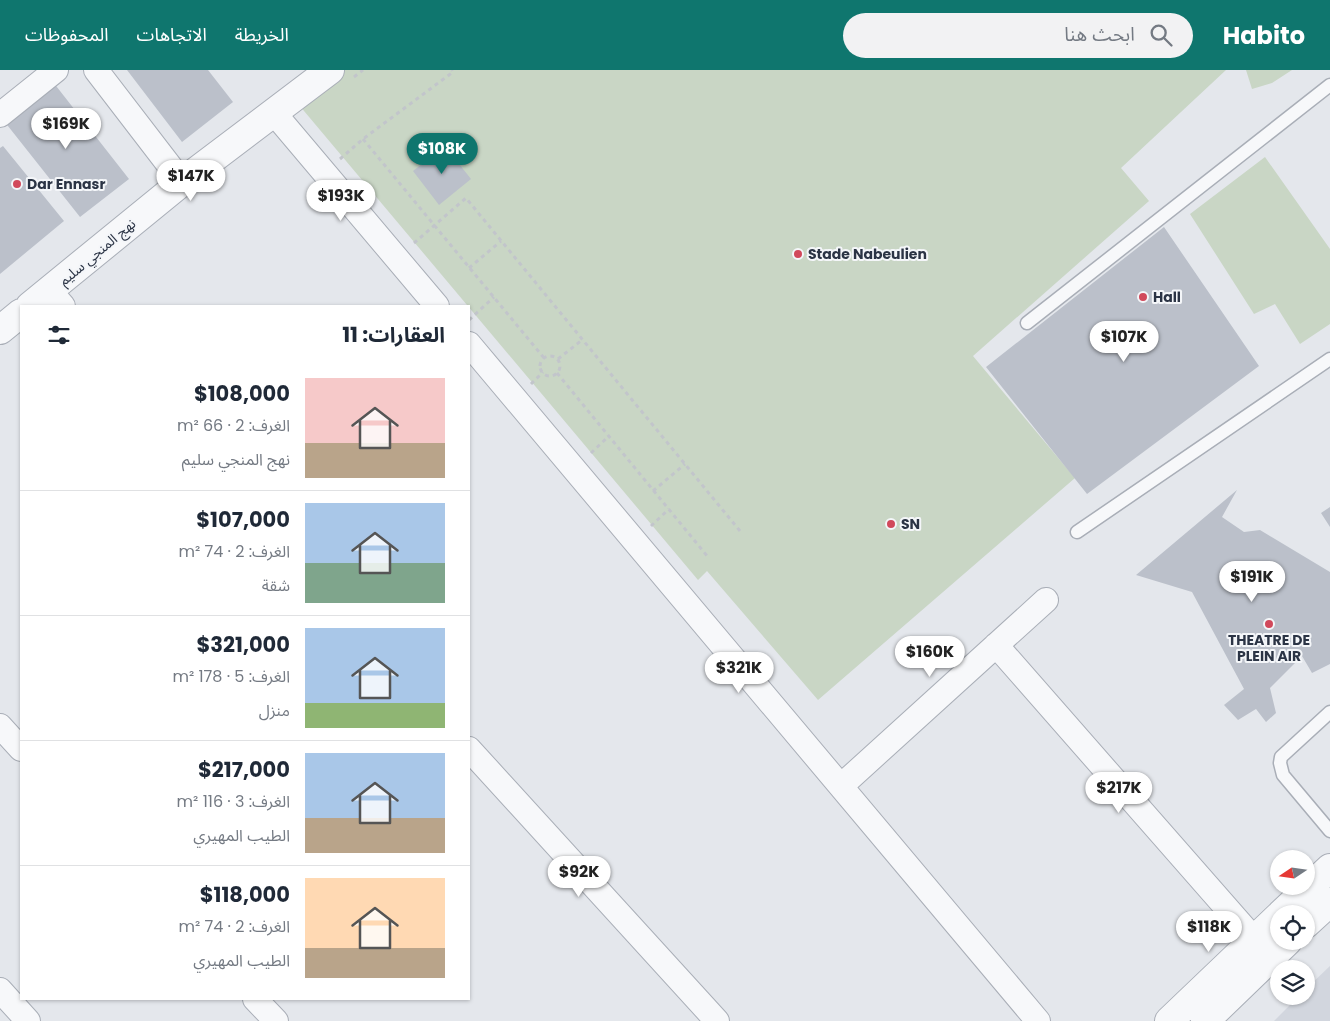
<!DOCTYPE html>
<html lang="ar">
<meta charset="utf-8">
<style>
body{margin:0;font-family:Poppins,"Noto Sans Arabic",sans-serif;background:#f2f2f3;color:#1f2937;direction:rtl;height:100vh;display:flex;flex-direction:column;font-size:19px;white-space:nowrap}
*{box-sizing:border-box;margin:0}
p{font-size:16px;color:#747a83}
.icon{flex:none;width:28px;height:28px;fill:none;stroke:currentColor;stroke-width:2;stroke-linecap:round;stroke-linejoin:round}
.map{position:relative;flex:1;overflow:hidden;direction:ltr}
.side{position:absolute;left:20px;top:235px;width:450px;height:695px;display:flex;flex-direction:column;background:#fff;border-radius:0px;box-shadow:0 1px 4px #0004;direction:rtl}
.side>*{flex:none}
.needle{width:32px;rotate:257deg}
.buttons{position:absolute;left:1270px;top:780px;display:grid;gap:10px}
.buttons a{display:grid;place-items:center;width:45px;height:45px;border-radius:50%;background:#fff;box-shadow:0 1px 4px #0004;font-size:25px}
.price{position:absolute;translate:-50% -42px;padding:0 11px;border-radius:18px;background:#fff;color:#222;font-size:16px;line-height:32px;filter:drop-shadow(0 1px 2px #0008)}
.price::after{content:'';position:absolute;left:50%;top:30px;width:15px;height:11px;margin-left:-8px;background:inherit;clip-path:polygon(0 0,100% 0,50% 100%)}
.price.on{background:#0f766e;color:#fff}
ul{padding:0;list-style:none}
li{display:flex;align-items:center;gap:15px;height:125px;padding:0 25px}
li+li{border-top:1px solid #e0e1e3}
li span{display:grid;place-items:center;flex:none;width:140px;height:100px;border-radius:0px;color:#555}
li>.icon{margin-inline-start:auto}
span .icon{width:60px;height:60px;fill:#fffc;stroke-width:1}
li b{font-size:21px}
h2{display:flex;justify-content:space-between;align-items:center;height:60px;padding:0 25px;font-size:21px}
header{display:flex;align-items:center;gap:30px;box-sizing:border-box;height:70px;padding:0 25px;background:#0f766e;color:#fff}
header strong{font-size:24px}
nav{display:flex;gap:28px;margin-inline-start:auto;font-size:18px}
.search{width:350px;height:45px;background:#f2f2f3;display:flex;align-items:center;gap:12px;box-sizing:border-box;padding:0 18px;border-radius:28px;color:#747a83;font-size:19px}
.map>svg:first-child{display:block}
</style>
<header>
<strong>Habito</strong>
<div class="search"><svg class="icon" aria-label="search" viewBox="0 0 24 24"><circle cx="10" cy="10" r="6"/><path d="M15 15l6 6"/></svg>ابحث هنا</div>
<nav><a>الخريطة</a><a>الاتجاهات</a><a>المحفوظات</a></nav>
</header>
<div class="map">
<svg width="1330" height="951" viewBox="0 0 1330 951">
<rect width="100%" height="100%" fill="#e4e7ec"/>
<!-- built -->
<path fill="#d2d6de" d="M 1330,896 L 1330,951 L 1274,951 L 1299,926 L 1306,926 L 1306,919 Z"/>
<!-- green -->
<path fill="#c9d6c5" d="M 345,0 L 1226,0 L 1121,98 L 1149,131 L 973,286 L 1075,408 L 818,630 L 707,501 L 698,510 L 299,35 Z
M 1246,0 L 1292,0 L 1272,13 L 1252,19 Z
M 1265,87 L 1330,179 L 1330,254 L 1300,274 L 1275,234 L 1254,244 L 1190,144 Z"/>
<!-- building -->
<path fill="#bbc0ca" d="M 127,0 L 208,0 L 233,32 L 182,72 Z
M 53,12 L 129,109 L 80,147 L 4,51 Z
M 3,76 L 64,151 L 0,204 L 0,78 Z
M 445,76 L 471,109 L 439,135 L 413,101 Z
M 1164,157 L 1259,296 L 1087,424 L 986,297 Z
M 1237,420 L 1222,447 L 1244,462 L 1260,460 L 1330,502 L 1330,594 L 1312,603 L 1302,586 L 1270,618 L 1276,643 L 1266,652 L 1256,639 L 1238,650 L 1224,635 L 1244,619 L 1192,522 L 1136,505 Z
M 1330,437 L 1330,457 L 1321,443 Z"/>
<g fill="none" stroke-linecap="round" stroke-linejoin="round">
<defs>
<path id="service" d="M 1027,253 L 1330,15
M 1077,462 L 1330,289
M 1330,642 L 1281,687 L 1280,693 L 1283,705 L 1330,761"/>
<path id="minor" d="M 96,0 L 182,112
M 274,43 L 437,236
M 0,45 L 56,0
M 50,221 L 63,236
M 469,274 L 1038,951
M 996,575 L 1267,884
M 0,656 L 21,679
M 469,679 L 717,951
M 841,716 L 1046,530
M 0,920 L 28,951
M 255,929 L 276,951"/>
<path id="tertiary" d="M 30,236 L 182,112 L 330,0
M 0,260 L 21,243
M 1281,844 L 1330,798
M 1306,854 L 1330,832
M 1169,951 L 1279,846
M 1205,951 L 1288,871"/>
</defs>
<!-- service casing -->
<use href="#service" stroke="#a9aeb7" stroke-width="15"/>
<!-- minor casing -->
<use href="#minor" stroke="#a9aeb7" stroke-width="26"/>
<!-- tertiary casing -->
<use href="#tertiary" stroke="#a9aeb7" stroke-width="30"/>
<!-- path -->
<path stroke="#c2c5cb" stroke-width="3" stroke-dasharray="4 4" stroke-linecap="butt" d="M 354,7 L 363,0
M 363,69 L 544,288
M 340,89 L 363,69 L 453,2 L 452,0
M 414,173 L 466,128 L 740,461
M 469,198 L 501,171
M 469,250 L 494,227
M540 296a10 10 0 1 1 20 0a10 10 0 1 1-20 0Z
M 558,289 L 582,270
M 557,303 L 708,487
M 531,314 L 543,302
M 591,383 L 609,366
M 653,421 L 685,394
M 651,456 L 669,439"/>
<!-- service -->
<use href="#service" stroke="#f7f8fa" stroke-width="12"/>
<!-- minor -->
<use href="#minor" stroke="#f7f8fa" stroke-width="24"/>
<!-- tertiary -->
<use href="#tertiary" stroke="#f7f8fa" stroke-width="28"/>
</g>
<!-- markers -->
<g fill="#d1495b" stroke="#f4f6f9" stroke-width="2">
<circle cx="17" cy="114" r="5"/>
<circle cx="798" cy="184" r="5"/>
<circle cx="1143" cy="227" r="5"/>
<circle cx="891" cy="454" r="5"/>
<circle cx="1269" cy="554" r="5"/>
</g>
<g text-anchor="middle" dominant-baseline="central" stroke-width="4" stroke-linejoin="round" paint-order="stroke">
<!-- poi labels -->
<g font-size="14" font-weight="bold" fill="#2b3445" stroke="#f4f6f9" text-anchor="start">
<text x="27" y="114">Dar Ennasr</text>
<text x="808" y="184">Stade Nabeulien</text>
<text x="1153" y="227">Hall</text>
<text x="901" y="454">SN</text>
<text x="1269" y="570" text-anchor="middle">THEATRE DE<tspan x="1269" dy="16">PLEIN AIR</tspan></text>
</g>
<!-- street labels -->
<g font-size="14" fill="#2b3445" stroke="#f4f6f9">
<text transform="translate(97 182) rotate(-40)">نهج المنجي سليم</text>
</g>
</g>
</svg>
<div class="buttons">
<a><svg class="needle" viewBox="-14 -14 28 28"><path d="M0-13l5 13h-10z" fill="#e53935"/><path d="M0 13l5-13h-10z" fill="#747a83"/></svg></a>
<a><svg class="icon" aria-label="locate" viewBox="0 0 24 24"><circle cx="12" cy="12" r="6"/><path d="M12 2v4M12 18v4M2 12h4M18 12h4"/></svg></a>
<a><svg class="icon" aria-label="layers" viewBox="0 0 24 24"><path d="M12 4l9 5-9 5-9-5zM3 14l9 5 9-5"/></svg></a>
</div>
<b class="price" style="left:66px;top:80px">$169K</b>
<b class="price on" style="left:442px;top:105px">$108K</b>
<b class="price" style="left:191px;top:132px">$147K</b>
<b class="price" style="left:341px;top:152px">$193K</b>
<b class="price" style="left:1124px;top:293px">$107K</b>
<b class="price" style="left:1252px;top:533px">$191K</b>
<b class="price" style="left:930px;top:608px">$160K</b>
<b class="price" style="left:739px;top:624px">$321K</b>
<b class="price" style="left:1119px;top:744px">$217K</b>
<b class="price" style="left:579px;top:828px">$92K</b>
<b class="price" style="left:1209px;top:883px">$118K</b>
<section class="side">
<h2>العقارات: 11<svg class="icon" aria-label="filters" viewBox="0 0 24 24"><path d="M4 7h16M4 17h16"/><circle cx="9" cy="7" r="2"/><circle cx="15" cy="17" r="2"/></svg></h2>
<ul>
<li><span style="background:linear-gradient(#f6c9c9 65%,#b9a48a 0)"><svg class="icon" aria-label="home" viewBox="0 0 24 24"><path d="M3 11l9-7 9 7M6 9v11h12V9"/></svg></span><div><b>$108,000</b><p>الغرف: 2 · 66 m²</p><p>نهج المنجي سليم</p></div></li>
<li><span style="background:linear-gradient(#a9c7e8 60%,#7fa58c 0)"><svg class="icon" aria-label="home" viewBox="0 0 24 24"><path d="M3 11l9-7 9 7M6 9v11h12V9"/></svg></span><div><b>$107,000</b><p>الغرف: 2 · 74 m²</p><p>شقة</p></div></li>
<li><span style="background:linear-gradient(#a9c7e8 75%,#8fb573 0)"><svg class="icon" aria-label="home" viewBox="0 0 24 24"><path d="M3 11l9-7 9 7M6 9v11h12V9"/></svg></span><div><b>$321,000</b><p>الغرف: 5 · 178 m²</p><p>منزل</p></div></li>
<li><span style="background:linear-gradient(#a9c7e8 65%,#b9a48a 0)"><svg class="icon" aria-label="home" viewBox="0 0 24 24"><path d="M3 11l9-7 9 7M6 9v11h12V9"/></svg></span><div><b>$217,000</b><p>الغرف: 3 · 116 m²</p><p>الطيب المهيري</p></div></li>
<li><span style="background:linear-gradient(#ffd9b3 70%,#b9a48a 0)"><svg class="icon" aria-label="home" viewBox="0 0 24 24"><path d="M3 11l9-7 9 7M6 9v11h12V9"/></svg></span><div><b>$118,000</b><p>الغرف: 2 · 74 m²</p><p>الطيب المهيري</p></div></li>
</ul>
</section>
</div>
